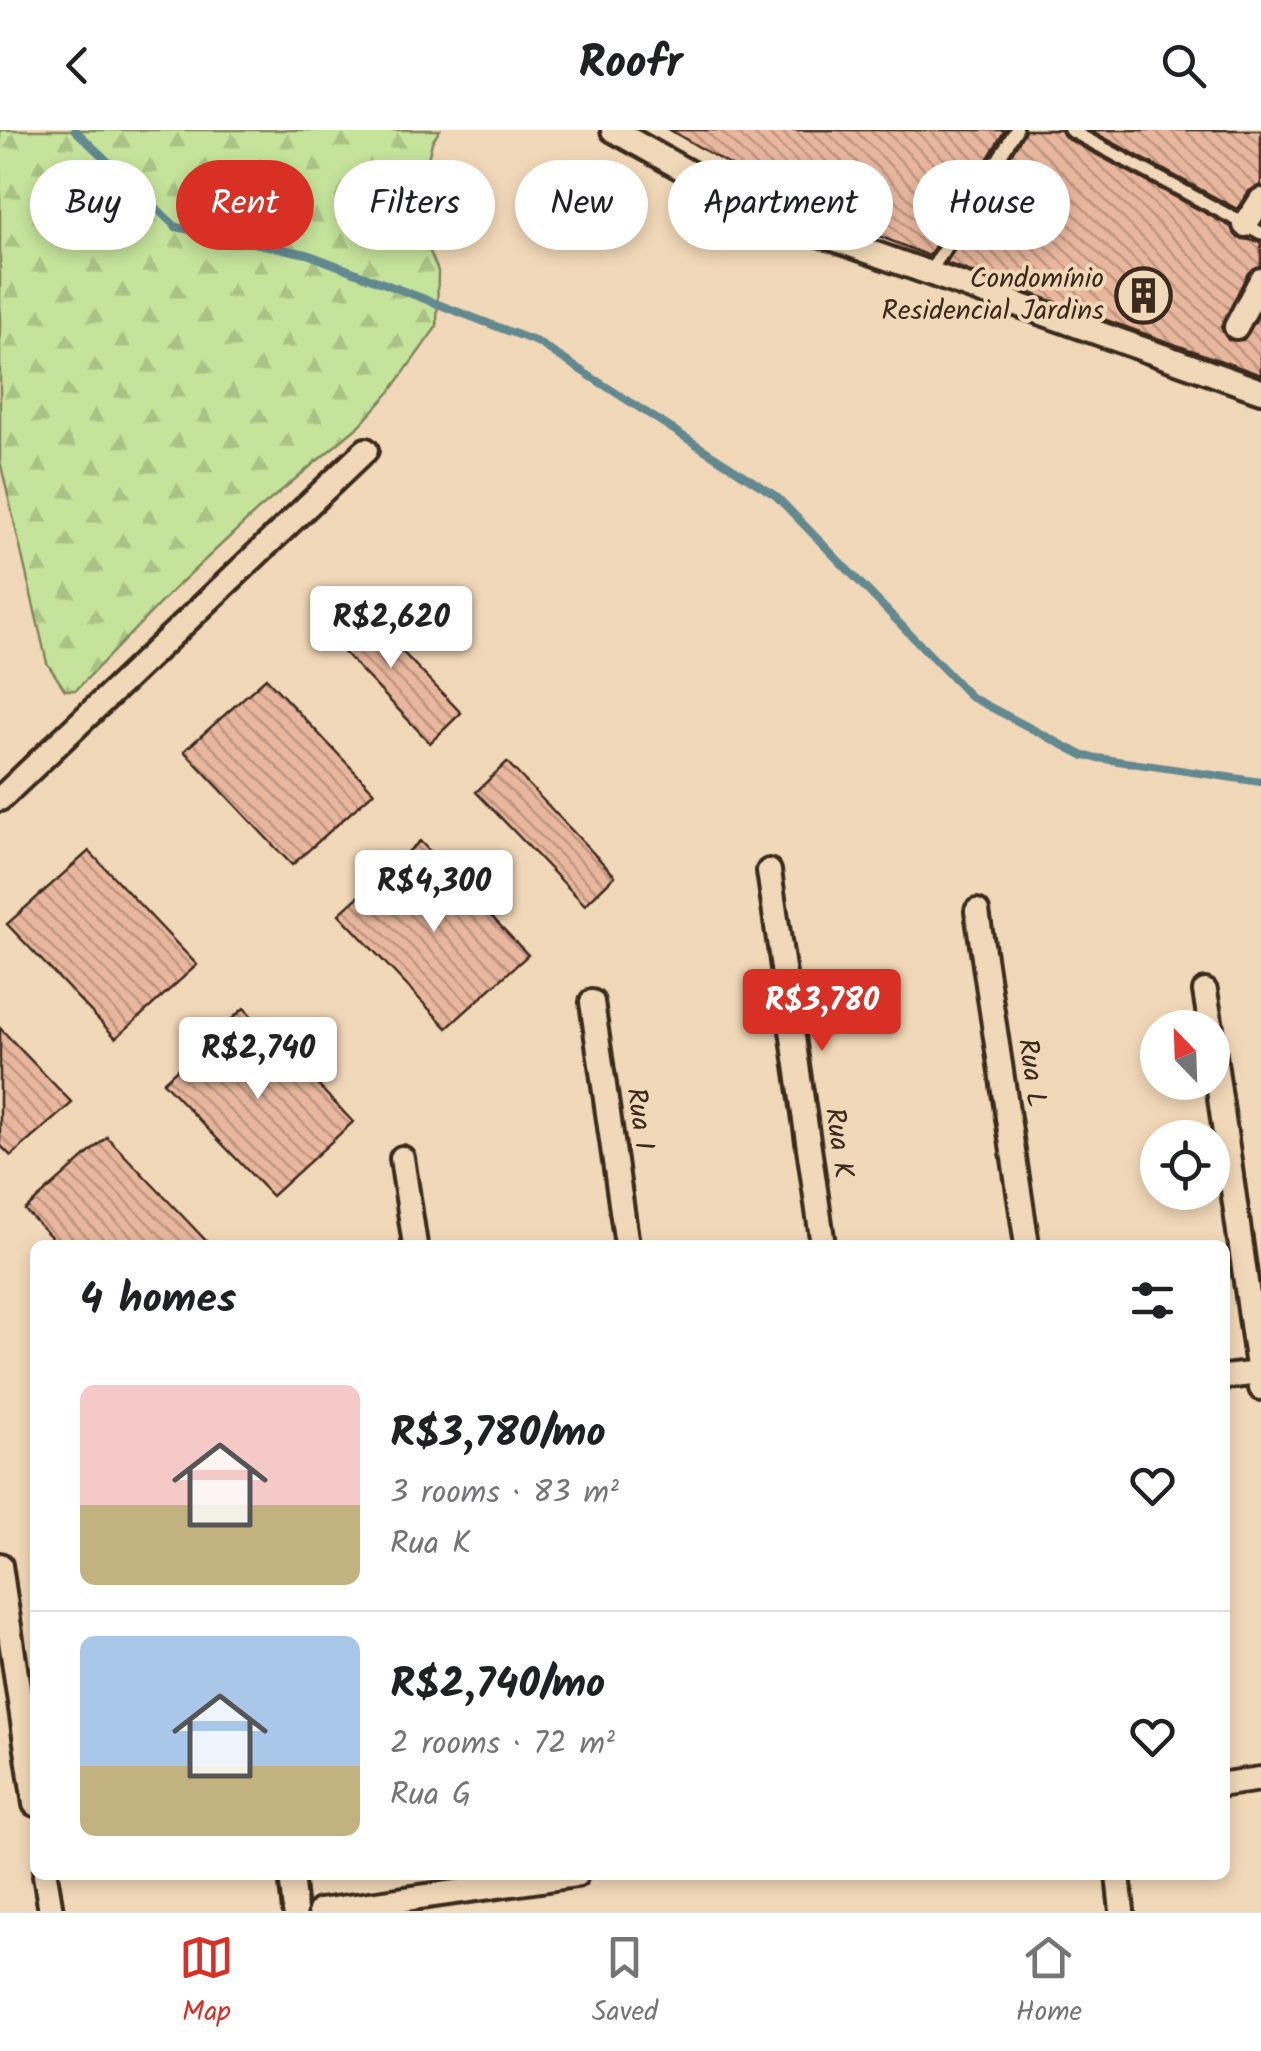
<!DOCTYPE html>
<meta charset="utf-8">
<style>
body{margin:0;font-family:Kalam,sans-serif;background:#f2f2f2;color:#202124;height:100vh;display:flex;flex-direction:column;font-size:38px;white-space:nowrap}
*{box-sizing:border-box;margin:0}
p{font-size:32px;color:#757577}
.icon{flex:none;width:55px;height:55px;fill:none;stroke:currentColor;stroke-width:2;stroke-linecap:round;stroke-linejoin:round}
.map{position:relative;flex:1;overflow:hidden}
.details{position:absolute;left:30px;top:1110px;width:1200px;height:640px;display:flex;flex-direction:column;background:#fff;border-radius:15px;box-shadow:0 5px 15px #0003}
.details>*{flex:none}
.guide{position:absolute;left:30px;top:30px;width:1202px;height:90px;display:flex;gap:20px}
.needle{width:65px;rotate:337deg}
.fabs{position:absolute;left:1140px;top:880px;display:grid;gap:20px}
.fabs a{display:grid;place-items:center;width:90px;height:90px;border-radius:50%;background:#fff;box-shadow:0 5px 15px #0003;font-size:50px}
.price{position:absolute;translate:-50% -85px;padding:0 22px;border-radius:10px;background:#fff;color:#222;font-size:32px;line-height:65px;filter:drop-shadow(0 2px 5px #0008)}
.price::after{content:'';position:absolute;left:50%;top:60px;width:30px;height:22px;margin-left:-15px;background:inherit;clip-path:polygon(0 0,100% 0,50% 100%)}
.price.on{background:#d93025;color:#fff}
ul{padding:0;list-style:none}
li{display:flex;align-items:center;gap:30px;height:250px;padding:0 50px}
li+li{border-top:2px solid #e0e0e0}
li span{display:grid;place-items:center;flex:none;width:280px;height:200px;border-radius:15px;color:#555}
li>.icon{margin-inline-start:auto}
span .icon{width:120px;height:120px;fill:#fffc;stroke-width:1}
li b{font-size:42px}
h2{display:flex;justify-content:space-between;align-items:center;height:120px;padding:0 50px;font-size:42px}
.pill{padding:0 35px;border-radius:45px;background:#fff;box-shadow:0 5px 15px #0003;font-size:35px;line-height:90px}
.pill.on{background:#d93025;color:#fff}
header{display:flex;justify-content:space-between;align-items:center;height:130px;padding:0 50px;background:#fff;font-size:45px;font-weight:600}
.tab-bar{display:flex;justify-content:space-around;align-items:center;height:140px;border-top:2px solid #e0e0e0;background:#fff;font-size:28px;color:#757577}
.tab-bar a{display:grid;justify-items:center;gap:5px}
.tab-bar .on{color:#d93025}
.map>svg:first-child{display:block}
</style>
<header><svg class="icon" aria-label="back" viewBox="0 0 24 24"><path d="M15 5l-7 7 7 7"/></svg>Roofr<svg class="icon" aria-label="search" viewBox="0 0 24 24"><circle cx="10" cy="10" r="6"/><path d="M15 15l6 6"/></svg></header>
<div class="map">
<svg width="1261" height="1781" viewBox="0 0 1261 1781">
<defs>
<pattern id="forest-firs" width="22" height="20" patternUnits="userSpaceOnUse" patternTransform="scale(2.5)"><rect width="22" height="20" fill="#c5e39b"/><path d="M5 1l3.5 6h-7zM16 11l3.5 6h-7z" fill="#aac385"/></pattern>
<pattern id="building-back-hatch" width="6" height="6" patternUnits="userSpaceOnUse" patternTransform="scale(2.5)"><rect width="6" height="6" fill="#e9b79e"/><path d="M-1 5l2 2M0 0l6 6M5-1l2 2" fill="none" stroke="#be9580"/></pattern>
</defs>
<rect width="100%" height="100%" fill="#f1d8b8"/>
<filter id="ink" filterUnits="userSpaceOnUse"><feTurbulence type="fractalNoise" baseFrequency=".01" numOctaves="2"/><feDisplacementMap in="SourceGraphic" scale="20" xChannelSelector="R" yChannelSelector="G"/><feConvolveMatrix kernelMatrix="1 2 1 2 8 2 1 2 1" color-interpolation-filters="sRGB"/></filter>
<g filter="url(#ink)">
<!-- forest -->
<path fill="url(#forest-firs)" stroke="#80865c" stroke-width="2.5" d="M 0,0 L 440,0 L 432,12 L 422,55 L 421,100 L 438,141 L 437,196 L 390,262 L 360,295 L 257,381 L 173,460 L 76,560 L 65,560 L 47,533 L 0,331 Z"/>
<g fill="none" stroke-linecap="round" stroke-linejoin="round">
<!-- stream -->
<path stroke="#62898f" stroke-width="8" d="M 75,0 L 176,97 L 307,124 L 537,212 L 776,366 L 971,567 L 1084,626 L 1261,652"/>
</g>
<!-- building -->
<path fill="url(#building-back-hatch)" stroke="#3b2a1e" stroke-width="2.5" d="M 670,0 L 1005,0 L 929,126 L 791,71 Z
M 1025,0 L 1061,0 L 1066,8 L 1231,97 L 1238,108 L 1261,112 L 1261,135 L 1248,143 L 1221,197 L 1228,210 L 1243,210 L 1261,182 L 1261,245 L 946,133 Z
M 1090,0 L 1261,0 L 1261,55 L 1249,61 L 1237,79 Z
M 352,469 L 461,583 L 430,613 L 321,498 Z
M 266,548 L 374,662 L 292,735 L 184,621 Z
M 507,632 L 615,746 L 585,775 L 476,662 Z
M 420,711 L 528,825 L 447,898 L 339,784 Z
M 89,721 L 197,835 L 116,908 L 7,794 Z
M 244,878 L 353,992 L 272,1066 L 163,952 Z
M 0,898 L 72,973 L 11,1026 L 0,1015 Z
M 107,1007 L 174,1077 L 210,1115 L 59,1115 L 25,1080 Z"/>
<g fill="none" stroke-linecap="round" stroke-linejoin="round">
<defs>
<path id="lane" d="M 1070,0 L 1261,103
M 929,144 L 1016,0"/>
<path id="street" d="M 613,0 L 713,56 L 814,102 L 1261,261
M 1245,95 L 1261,70
M 1236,197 L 1261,150
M 0,669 L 366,320
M 769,741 L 823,1115
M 977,781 L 1027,1115
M 1205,861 L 1211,898
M 592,872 L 627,1115
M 1212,911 L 1261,1258
M 402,1028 L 415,1115
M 1225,1247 L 1259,1243
M 0,1435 L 35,1674
M 1225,1654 L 1261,1649
M 45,1745 L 51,1781
M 291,1745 L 295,1781
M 1118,1745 L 1122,1781
M 320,1781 L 576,1745"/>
</defs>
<!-- lane casing -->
<use href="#lane" stroke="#3b2a1e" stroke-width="19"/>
<!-- street casing -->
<use href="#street" stroke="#3b2a1e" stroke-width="30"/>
<!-- lane -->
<use href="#lane" stroke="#f1d8b8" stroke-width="11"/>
<!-- street -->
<use href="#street" stroke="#f1d8b8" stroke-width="22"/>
</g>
</g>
<!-- icons -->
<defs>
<symbol id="building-ring" viewBox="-11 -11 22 22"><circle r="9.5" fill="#f1d8b8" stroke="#3b2a1e" stroke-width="1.5"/><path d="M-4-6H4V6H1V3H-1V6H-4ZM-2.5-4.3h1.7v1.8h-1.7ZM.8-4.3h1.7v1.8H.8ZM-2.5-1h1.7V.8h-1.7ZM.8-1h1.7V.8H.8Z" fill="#3b2a1e"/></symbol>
</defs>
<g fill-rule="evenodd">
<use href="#building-ring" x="1112" y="134" width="63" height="63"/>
</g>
<g text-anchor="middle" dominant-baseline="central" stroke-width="8" stroke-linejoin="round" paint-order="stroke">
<!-- poi labels -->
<g font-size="28" fill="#3b2a1e" stroke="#f1d8b8" text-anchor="end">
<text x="1104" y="149">Condomínio<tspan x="1104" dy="32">Residencial Jardins</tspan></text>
</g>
<!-- street labels -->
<g font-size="28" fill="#3b2a1e" stroke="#f1d8b8">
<text transform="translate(1031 943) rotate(82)">Rua L</text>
<text transform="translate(639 989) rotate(82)">Rua I</text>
<text transform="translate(838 1013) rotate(82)">Rua K</text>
</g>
</g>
</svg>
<div class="fabs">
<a><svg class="needle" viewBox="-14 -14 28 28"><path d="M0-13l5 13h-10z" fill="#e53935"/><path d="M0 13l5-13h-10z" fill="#757577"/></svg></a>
<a><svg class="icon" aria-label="locate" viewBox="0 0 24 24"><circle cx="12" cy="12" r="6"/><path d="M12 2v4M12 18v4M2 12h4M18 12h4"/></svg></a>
</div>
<b class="price" style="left:391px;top:541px">R$2,620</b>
<b class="price" style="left:434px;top:805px">R$4,300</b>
<b class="price on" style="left:822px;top:924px">R$3,780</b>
<b class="price" style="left:258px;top:972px">R$2,740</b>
<div class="guide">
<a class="pill">Buy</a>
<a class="pill on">Rent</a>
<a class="pill">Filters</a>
<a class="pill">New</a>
<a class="pill">Apartment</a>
<a class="pill">House</a>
</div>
<section class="details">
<h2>4 homes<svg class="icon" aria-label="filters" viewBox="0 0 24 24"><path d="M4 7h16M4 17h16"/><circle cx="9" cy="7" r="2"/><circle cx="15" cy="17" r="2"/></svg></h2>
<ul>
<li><span style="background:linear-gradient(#f6c9c9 60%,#c2b280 0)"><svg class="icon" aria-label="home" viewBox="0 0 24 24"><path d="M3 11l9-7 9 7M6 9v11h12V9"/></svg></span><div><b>R$3,780/mo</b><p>3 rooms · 83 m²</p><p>Rua K</p></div><svg class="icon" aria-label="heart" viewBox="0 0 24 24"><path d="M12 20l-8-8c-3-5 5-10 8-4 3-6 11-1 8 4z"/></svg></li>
<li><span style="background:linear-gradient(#a9c7e8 65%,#c2b280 0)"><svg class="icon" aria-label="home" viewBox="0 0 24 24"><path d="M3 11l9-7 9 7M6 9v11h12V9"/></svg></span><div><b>R$2,740/mo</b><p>2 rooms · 72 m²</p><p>Rua G</p></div><svg class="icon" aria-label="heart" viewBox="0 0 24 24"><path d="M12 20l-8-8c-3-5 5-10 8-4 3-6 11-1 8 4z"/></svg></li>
</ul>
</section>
</div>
<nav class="tab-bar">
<a class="on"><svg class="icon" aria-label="map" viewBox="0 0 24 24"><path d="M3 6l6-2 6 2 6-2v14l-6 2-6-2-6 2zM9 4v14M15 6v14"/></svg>Map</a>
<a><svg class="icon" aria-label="saved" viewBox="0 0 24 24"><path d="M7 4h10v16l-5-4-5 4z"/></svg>Saved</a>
<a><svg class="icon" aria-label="home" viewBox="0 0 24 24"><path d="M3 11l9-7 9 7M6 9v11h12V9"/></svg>Home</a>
</nav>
